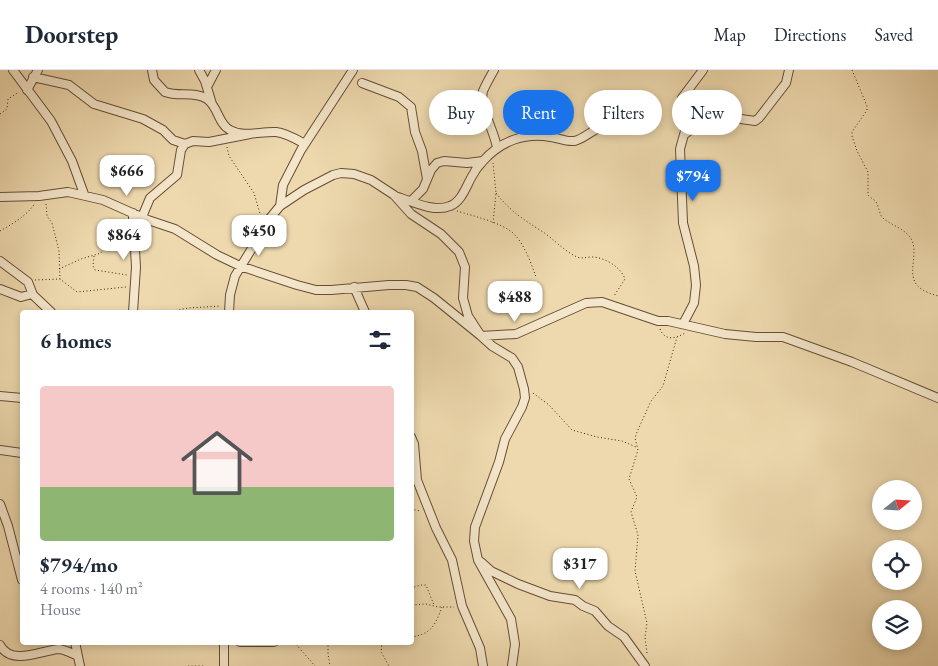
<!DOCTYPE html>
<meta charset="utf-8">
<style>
body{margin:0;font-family:"EB Garamond",serif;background:#f2f2f3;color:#1f2937;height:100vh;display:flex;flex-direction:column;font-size:19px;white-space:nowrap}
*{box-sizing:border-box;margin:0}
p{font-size:16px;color:#747a83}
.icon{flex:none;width:28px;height:28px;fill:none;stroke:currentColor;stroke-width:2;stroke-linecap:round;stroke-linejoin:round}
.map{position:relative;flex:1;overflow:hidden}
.drawer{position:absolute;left:20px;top:240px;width:394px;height:335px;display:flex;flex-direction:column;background:#fff;border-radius:5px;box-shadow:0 2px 8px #0003}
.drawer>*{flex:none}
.guide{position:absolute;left:429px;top:20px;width:434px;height:45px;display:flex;gap:10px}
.needle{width:32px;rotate:72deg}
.controls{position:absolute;left:872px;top:410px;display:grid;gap:10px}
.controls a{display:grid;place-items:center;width:50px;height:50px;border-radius:50%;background:#fff;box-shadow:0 2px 8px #0003;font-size:25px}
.price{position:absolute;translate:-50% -42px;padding:0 11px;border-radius:10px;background:#fff;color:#222;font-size:16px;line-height:32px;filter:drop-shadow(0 1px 2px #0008)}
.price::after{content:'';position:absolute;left:50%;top:30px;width:15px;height:11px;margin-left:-8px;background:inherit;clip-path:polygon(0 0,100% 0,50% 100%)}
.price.current{background:#1a73e8;color:#fff}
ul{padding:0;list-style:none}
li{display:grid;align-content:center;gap:10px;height:265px;padding:0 20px}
li span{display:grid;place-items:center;height:155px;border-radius:5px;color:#555}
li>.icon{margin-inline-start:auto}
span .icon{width:90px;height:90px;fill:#fffc;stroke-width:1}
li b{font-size:21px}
h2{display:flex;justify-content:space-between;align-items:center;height:60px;padding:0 20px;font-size:21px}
.tag{padding:0 18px;border-radius:22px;background:#fff;box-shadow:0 2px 8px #0003;font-size:18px;line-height:45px}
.tag.current{background:#1a73e8;color:#fff}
header{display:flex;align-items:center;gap:30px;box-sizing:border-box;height:70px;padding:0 25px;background:#fff;border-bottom:1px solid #e0e1e3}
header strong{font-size:24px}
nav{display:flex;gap:28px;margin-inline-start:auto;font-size:18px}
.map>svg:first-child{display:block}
</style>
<header>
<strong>Doorstep</strong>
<nav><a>Map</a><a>Directions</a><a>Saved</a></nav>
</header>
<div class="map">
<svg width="938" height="596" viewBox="0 0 938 596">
<rect width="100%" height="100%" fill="#eed9ae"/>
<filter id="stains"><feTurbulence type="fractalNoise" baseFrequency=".004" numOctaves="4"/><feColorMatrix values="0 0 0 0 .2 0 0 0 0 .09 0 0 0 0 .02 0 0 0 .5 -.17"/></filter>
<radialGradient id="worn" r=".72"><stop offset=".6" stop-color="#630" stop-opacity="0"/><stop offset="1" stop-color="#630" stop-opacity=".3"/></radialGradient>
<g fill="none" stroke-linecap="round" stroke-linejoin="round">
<defs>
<path id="minor" d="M 13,0 L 51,51 L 72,91 L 84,124
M 152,0 L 154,10 L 165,22 C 178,27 195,21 207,29 C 218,36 218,54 230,60 C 244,68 261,61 276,62 C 286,63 296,69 305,74
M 199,0 L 205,11 L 212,34
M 494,0 C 490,7 486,14 483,21 C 479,37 495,62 497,78
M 33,7 L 69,15 L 94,34 L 143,49 L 163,60 L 173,70 L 185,74 L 193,71 L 209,72 L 250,64
M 362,13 L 399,27 L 411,37 L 415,62 L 422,81 L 427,109
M 207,17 L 216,0
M 27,20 L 38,0
M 685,64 L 700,53 L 727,47 L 755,51 L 759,48 L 786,13 L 789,0
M 395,126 C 411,131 434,143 450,136 C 463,131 467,113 474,103 C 476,98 480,95 483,91 C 501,71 525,62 551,67 C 559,68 566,72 574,71 C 585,69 593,58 605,56 C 611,55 621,58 627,59
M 0,127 L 39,126 L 68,122 L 103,130 L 148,150 L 175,159 L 217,185 L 240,196 L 297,215 L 316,220 L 331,220 L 389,215 L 406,215 L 417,217 L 434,228 L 481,266 L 516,264 L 586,233 L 602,232 L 658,251 L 668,251 L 725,264 L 756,267 L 783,267 L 852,292 L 938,328
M 411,131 L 423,119 L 431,100 L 437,93 L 444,91 L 467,93 L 483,91
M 280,136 L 283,115 L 301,80 L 353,0
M 133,143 L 133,168 L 135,180 L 136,197 L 133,242
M 142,147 L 150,128 L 177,105 L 181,80 L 185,74
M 0,191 L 28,212 L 33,225 L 51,242
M 354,217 L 365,242
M 0,219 L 21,227 L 32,224
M 229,242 L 230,225 L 235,206 L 254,175 L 261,159 L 280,136 L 304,120 L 333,105 L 341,103 L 354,104 L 371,110 L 394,125 L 411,144 L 441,164 L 459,182 L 465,197 L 463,228 L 468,246 L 481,266 L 492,276 L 512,288 L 518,297 L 524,319 L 525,328 L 522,337 L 505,369 L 499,392 L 475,457 L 474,471 L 478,490 L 511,549 L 515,574 L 512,596
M 683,254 L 694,233 L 696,215 L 694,196 L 683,153 L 680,79 L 685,61 L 686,53 L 682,28 L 703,0
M 0,326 L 22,328
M 411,367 L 414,374 L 417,410 L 436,458 L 452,490 L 462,536 L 480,578 L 483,596
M 0,380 L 22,383
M 0,434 L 8,456 L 22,510
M 481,492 L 491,501 L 518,514 L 550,526 L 575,530 L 583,536 L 595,541 L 608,556 L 624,567 L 645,596
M 75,572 L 80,596
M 224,572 L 224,596
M 240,572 L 274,572
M 0,575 C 11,596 41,581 58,579 C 64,579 71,583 76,585"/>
</defs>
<!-- minor casing -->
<use href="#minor" stroke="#674d35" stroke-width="10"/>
<!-- path -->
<path stroke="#3a1e0d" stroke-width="1" stroke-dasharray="1 2.5" stroke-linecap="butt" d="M 852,0 L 867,36 L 867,40 L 852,62 L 852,66 L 857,81 L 868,102 L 868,125 C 870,128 874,129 876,132 C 879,137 879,143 882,147 C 888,154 902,157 910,167 C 921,182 904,206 920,218 C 925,222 932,224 938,226
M 0,44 L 7,39 L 8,29 L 19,22
M 227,77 L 229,86 L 254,123 L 261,147
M 496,123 C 510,141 524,150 543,162 C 555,170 564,181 577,187 C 582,189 586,187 592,187 C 604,187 621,197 625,209 L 614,226
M 46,134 L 47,146 L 52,153 L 59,181 L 60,209
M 457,141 C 473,146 504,153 515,165 C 525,176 531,193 536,207
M 493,153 L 496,123 L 493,93
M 0,161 C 12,154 27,146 35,133
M 94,186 L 93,196 L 95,200 L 127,205
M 59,199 L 81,189 L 101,183 L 106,173 L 125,155
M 35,210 L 60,209 L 77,222 L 126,217
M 169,242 L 188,238 L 221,236
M 660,259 C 665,271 675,269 685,263
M 533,323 L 549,335 L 572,360 L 597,367 L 622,371 L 636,377
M 411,439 L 420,441
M 411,518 L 421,515 L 426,515 L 434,535
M 412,535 L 426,534 L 438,537 L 454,537
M 411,567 C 432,564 435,555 442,537
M 294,572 L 315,596
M 328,572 L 328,584 L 330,596
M 382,572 L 381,582 L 389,596
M 647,583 L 645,567 L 647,553 L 635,501 L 638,465 L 631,442 L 637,427 L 629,409 L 638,380 L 635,368 L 637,362 L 651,331 L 663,316 L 677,267
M 188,596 L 203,596"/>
<!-- minor -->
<use href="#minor" stroke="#f4e6ca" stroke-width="8"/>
</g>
<rect width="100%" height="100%" filter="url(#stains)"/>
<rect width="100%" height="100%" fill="url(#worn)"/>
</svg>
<div class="controls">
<a><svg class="needle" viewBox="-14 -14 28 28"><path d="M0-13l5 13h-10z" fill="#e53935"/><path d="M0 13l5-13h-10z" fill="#747a83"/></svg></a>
<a><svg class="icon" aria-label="locate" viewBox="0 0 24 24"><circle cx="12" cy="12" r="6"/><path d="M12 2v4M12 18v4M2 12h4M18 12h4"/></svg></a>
<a><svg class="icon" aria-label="layers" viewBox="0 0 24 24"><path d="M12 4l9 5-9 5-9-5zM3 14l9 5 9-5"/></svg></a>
</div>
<b class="price" style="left:127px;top:127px">$666</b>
<b class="price current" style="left:693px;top:132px">$794</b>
<b class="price" style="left:259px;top:187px">$450</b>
<b class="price" style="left:124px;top:191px">$864</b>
<b class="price" style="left:515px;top:253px">$488</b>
<b class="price" style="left:580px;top:520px">$317</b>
<div class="guide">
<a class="tag">Buy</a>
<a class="tag current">Rent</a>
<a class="tag">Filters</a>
<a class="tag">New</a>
</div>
<section class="drawer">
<h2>6 homes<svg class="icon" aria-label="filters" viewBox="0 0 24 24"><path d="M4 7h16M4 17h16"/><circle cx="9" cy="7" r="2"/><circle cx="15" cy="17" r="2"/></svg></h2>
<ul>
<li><span style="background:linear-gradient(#f6c9c9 65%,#8fb573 0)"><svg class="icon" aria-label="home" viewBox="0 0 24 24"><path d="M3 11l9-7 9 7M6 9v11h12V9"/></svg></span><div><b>$794/mo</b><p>4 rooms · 140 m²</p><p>House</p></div></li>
</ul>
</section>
</div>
